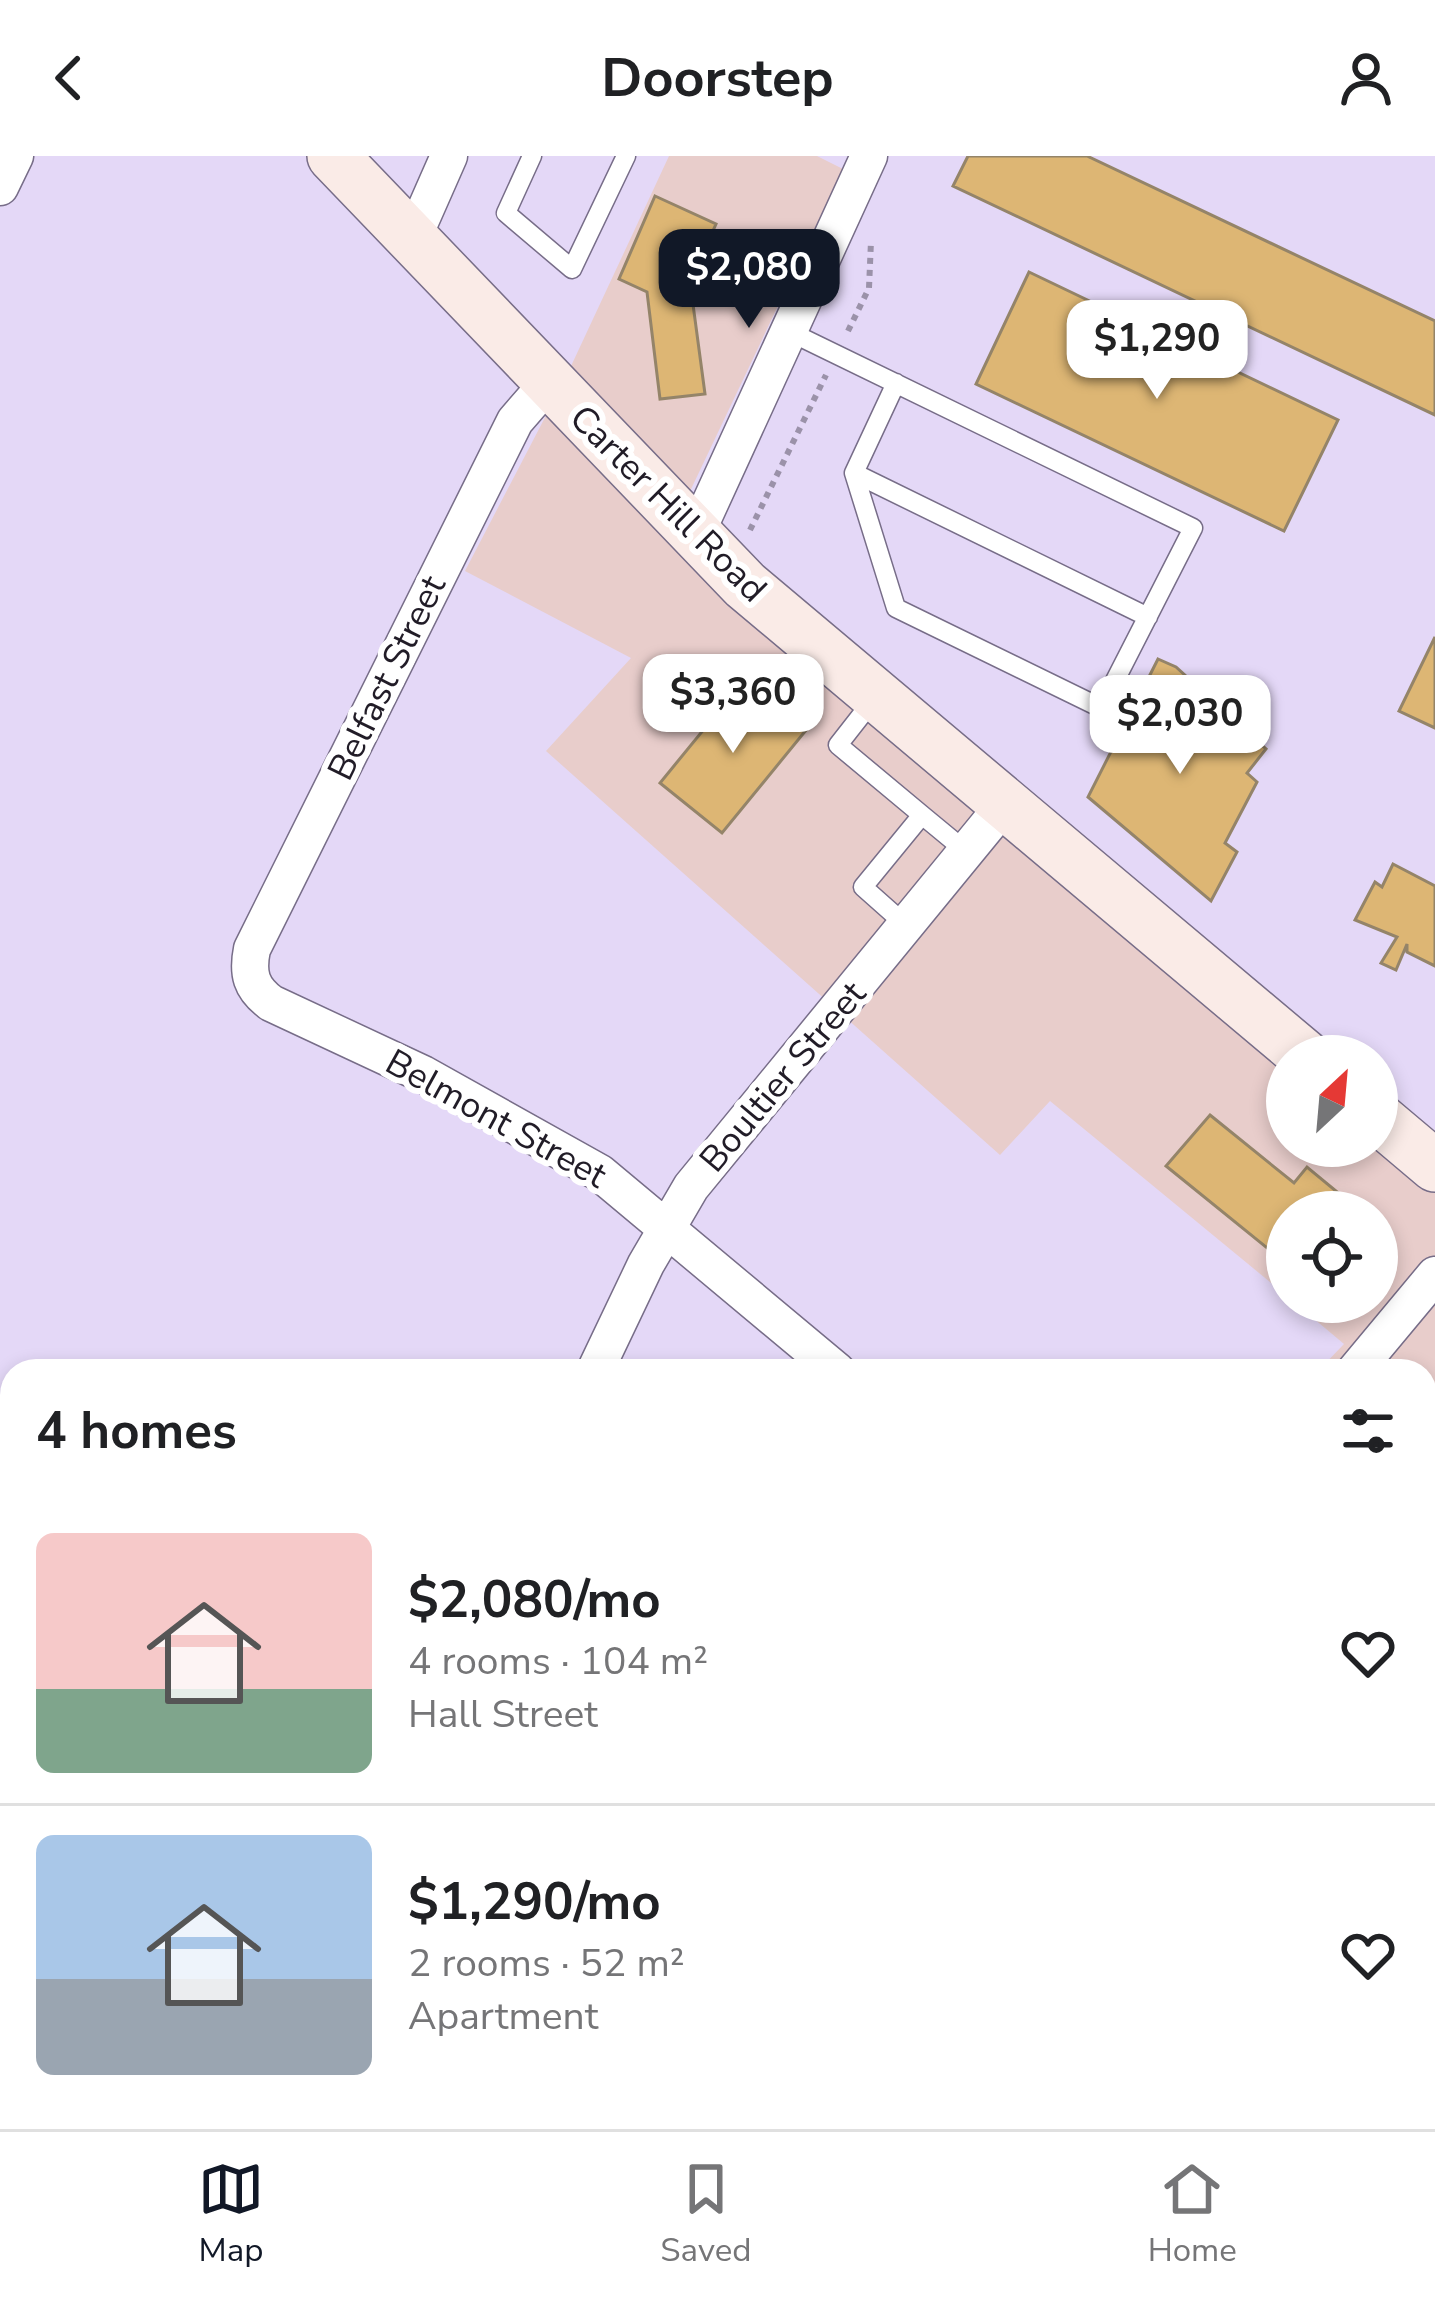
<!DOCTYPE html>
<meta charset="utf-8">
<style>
body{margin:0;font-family:"Nunito Sans",sans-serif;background:#f2f2f2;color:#202124;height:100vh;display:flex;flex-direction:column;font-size:45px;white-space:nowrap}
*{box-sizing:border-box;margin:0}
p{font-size:39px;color:#757577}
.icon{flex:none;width:66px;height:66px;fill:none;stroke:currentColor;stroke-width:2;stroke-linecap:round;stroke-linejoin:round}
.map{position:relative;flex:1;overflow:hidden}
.details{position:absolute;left:0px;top:1203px;width:1437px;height:771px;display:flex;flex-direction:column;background:#fff;border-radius:36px 36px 0 0;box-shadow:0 6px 18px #0003}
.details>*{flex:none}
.needle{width:78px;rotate:26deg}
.buttons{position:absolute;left:1266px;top:879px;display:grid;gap:24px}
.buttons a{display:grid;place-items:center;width:132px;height:132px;border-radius:50%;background:#fff;box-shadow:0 6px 18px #0003;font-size:60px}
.price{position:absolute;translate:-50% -102px;padding:0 27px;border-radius:24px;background:#fff;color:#222;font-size:39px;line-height:78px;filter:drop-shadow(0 3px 6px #0008)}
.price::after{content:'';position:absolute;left:50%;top:72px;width:36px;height:27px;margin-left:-18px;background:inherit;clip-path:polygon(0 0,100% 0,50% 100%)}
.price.active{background:#111827;color:#fff}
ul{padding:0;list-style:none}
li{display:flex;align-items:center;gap:36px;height:300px;padding:0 36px}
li+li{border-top:3px solid #e0e0e0}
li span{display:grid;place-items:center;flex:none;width:336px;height:240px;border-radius:18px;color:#555}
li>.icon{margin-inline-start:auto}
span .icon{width:144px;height:144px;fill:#fffc;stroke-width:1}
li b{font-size:51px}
h2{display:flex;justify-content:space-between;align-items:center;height:144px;padding:0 36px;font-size:51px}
header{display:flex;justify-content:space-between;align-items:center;height:156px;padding:0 36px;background:#fff;font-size:54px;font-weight:700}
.dock{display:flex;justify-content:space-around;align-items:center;height:168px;border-top:3px solid #e0e0e0;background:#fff;font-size:33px;color:#757577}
.dock a{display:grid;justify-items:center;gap:6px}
.dock .active{color:#111827}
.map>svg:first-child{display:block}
</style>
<header><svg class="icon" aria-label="back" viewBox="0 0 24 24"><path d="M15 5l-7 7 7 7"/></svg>Doorstep<svg class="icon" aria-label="person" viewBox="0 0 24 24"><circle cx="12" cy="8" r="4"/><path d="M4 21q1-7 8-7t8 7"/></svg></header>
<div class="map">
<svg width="1435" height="1973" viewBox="0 0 1435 1973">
<rect width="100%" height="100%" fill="#e4d8f7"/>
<!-- commercial -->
<path fill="#e8cdcb" d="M 669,0 L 817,0 L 843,13 L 683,350 L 1345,900 L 1287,900 L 1287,990 L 1377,990 L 1377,927 L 1435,975 L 1435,1391 L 1425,1383 L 1425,1215 L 1318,1215 L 1344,1188 L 1294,1146 L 1377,1146 L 1377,1056 L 1287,1056 L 1287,1140 L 1050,945 L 1000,999 L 546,595 L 631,502 L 465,415 L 565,223 Z"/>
<!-- building -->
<path fill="#ddb674" stroke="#948469" stroke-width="3" d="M 968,0 L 1087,0 L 1435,165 L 1435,259 L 953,30 Z
M 655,40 L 716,68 L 690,126 L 705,238 L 660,243 L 647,136 L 619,123 Z
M 1029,116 L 1338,264 L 1284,375 L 976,228 Z
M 1435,481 L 1435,572 L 1399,555 Z
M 1158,503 L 1176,511 L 1266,593 L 1247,617 L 1257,626 L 1225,687 L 1237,696 L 1211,745 L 1088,641 Z
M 745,523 L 807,573 L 722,677 L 660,627 Z
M 1393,708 L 1435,730 L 1435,810 L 1407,796 L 1407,788 L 1396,814 L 1381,807 L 1397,781 L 1355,764 L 1375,726 L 1382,731 Z
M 1210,959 L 1294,1027 L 1307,1011 L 1342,1040 L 1329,1056 L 1287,1056 L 1287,1108 L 1166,1010 Z"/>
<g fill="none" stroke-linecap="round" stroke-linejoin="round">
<defs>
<path id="service" d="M 532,0 L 506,57 L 572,113 L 626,0
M 788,175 L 1193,372 L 1101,552 L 896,452 L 854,317 L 896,227
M 854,317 L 1148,461
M 874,543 L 838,589 L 922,659 L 863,731 L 908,771
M 922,659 L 968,697"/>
<path id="minor" d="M 0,31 L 15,0
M 412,84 L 449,0
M 548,227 L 515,265 L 252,793 C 247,818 251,832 271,847 L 423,918 L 600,1017 L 837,1215
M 695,380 L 869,0
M 595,1215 L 646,1108 L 691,1031 L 1005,648
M 1355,1215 L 1435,1119
M 0,1330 L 12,1336
M 1425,1688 L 1435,1696
M 1352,1962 L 1375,1973
M 246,1973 L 251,1962
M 852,1973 L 858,1962"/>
<path id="secondary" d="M 333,0 L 745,429 L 1305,900
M 1377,961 L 1435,1010"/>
</defs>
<!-- service casing -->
<use href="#service" stroke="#776d88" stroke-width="21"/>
<!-- minor casing -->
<use href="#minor" stroke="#776d88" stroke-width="39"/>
<!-- secondary casing -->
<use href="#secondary" stroke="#776d88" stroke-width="54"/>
<!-- path -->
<path stroke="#9b92a9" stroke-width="6" stroke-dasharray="6 6" stroke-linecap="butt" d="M 848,175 L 869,132 L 871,85
M 750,374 L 826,219"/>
<!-- service -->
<use href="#service" stroke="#fff" stroke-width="18"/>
<!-- minor -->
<use href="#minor" stroke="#fff" stroke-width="36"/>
<!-- secondary -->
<use href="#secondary" stroke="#faebe7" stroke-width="51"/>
</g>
<g text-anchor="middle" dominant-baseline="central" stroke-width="12" stroke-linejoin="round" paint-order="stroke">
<!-- street labels -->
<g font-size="36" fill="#211c27" stroke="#fff">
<text transform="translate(668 348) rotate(45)">Carter Hill Road</text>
<text transform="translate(387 522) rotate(-64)">Belfast Street</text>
<text transform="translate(783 921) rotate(-50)">Boultier Street</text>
<text transform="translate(496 963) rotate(29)">Belmont Street</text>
</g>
</g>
</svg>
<div class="buttons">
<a><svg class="needle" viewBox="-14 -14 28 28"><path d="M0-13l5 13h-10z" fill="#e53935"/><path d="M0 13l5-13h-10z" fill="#757577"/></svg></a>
<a><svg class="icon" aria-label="locate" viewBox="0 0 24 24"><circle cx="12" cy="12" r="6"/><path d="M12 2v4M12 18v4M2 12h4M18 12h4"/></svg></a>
</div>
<b class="price active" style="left:749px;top:175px">$2,080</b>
<b class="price" style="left:1157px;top:246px">$1,290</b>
<b class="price" style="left:733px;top:600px">$3,360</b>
<b class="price" style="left:1180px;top:621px">$2,030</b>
<section class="details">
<h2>4 homes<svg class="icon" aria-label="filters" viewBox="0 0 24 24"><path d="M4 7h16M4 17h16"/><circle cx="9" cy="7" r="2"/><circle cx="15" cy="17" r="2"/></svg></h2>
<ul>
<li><span style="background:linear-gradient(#f6c9c9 65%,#7fa58c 0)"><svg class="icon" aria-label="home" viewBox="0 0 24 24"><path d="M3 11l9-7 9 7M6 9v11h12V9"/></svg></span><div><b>$2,080/mo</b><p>4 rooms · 104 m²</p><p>Hall Street</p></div><svg class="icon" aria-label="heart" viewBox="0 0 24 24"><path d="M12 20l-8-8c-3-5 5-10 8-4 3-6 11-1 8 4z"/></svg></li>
<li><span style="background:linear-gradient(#a9c7e8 60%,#9aa5b1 0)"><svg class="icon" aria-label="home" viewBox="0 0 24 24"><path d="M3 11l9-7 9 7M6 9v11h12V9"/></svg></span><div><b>$1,290/mo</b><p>2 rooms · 52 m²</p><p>Apartment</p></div><svg class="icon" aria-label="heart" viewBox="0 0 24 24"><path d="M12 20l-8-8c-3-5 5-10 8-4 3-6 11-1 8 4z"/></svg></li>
</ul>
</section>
</div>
<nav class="dock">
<a class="active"><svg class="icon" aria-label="map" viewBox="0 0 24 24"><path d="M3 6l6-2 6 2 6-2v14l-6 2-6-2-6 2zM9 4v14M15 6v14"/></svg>Map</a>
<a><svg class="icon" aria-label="saved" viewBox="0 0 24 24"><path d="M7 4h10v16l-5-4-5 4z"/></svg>Saved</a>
<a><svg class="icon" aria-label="home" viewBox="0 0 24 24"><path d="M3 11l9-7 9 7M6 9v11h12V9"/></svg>Home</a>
</nav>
